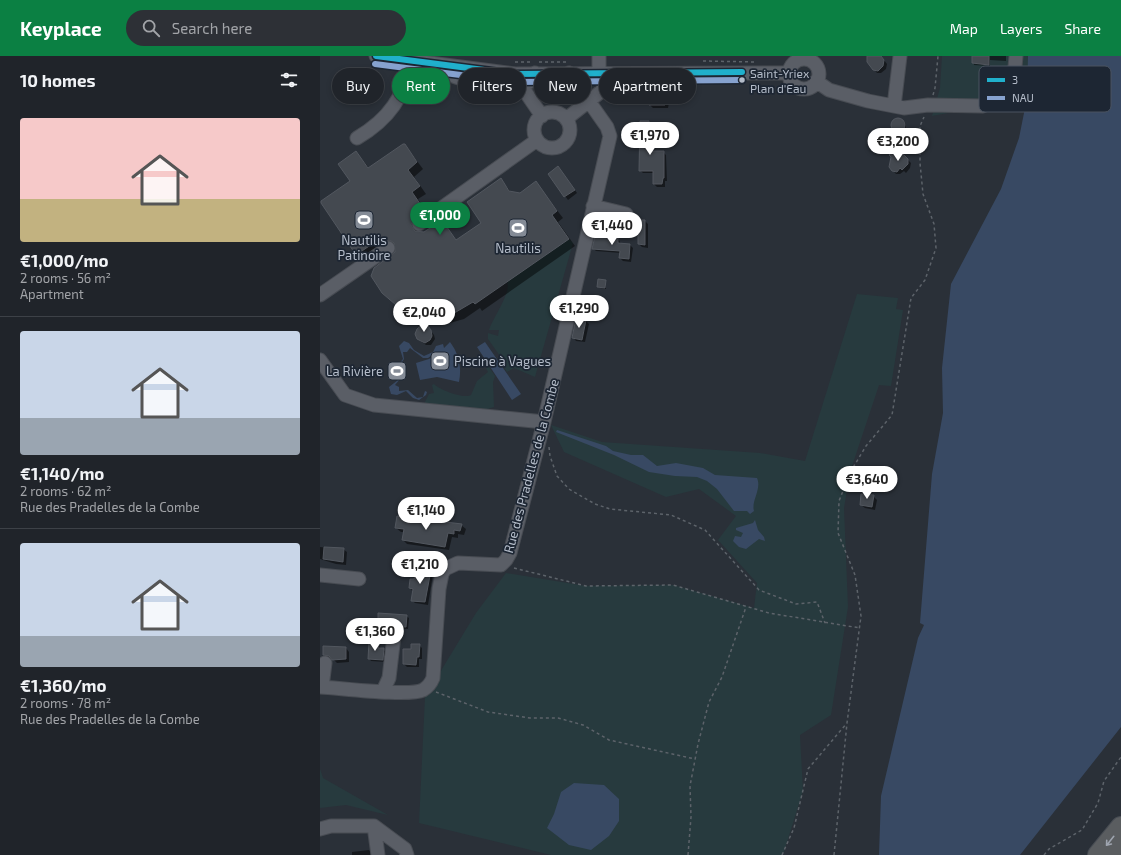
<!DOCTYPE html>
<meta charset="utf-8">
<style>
body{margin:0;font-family:"Exo 2",sans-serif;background:#2d3036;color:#f1f3f6;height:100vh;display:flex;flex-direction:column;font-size:15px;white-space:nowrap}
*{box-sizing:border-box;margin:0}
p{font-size:13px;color:#a2a4a8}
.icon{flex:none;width:22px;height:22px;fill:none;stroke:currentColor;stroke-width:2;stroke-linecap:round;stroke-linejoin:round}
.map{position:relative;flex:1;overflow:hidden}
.side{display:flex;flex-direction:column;background:#20242a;width:320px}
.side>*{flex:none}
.hud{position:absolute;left:12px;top:12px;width:380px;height:36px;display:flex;gap:8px}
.price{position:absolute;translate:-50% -34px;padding:0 9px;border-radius:14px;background:#fff;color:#222;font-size:13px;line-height:26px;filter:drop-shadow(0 1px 2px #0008)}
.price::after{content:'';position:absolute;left:50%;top:24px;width:12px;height:9px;margin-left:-6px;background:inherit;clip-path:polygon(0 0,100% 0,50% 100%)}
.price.active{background:#0b8043;color:#fff}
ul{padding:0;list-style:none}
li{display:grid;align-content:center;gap:8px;height:212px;padding:0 20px}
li+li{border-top:1px solid #3d4147}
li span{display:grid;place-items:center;height:124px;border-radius:4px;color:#555}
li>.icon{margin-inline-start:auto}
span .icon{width:72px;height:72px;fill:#fffc;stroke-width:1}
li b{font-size:17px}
h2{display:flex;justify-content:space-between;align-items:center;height:48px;padding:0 20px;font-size:17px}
.tag{padding:0 14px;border-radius:18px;background:#20242a;box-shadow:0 2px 6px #0003,0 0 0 1px #3d4147;font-size:14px;line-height:36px}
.tag.active{background:#0b8043;color:#fff}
header{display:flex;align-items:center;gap:24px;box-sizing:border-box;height:56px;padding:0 20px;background:#0b8043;color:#fff}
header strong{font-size:19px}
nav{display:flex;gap:22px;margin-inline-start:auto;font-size:14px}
.search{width:280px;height:36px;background:#2d3036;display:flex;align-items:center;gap:10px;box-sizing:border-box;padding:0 14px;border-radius:22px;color:#a2a4a8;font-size:15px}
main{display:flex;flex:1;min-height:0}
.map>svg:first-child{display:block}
</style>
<header>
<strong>Keyplace</strong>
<div class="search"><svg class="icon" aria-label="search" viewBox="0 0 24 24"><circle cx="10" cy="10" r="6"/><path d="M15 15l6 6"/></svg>Search here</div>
<nav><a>Map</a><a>Layers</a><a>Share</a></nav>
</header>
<main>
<section class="side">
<h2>10 homes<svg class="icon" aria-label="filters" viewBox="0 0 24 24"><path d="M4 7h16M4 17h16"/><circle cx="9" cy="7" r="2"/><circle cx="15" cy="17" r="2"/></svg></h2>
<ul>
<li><span style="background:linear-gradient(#f6c9c9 65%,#c2b280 0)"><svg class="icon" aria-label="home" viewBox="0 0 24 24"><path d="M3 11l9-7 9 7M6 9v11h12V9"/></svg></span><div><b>€1,000/mo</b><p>2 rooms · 56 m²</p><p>Apartment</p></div></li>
<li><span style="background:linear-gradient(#c9d6e8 70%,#9aa5b1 0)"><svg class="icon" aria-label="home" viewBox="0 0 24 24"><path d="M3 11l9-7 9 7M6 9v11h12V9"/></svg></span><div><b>€1,140/mo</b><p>2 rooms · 62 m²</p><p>Rue des Pradelles de la Combe</p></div></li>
<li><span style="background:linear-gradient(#c9d6e8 75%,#9aa5b1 0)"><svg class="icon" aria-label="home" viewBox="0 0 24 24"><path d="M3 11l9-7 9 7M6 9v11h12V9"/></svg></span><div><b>€1,360/mo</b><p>2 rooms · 78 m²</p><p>Rue des Pradelles de la Combe</p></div></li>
</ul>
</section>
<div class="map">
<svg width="801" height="799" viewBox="0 0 801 799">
<rect width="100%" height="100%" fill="#2a3038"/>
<!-- green -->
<path fill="#273a3e" d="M 622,0 L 709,0 L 707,42 L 612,60 L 620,32 Z
M 249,183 L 253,187 L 215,321 L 194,312 L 187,316 L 183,310 L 185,307 L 168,283 L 168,277 L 178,280 L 179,274 L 169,274 C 172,263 192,236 187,226 Z
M 537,238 L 578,242 L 576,253 L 583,254 L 571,330 L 559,329 L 530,416 L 524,452 L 528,551 L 511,659 L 480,679 L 483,735 L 463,799 L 231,799 L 99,767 L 105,641 L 156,557 L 186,517 L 266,530 L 353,529 L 434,552 L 437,527 L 398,484 L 416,460 L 379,433 L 346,441 L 244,396 L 231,369 L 282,386 L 440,397 L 485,405 Z
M 169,311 L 175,320 L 173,326 L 174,351 L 161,355 L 105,348 L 105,346 L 109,338 L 114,337 L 112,329 L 114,328 C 120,334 143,343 151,339 L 157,325 L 168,316 L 166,312 Z
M 0,713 L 3,722 L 68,759 L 26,749 L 0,752 Z"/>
<!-- water -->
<path fill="#384963" d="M 708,0 L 801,0 L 801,671 L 700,799 L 559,799 L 561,740 L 598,582 L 604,569 L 600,567 L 612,418 L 623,357 L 622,312 L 631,228 L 681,133 L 699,82 L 707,42 Z
M 84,285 L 89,287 L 94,294 L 104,300 L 113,296 L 116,290 L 123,288 L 124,292 L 130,286 C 139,298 142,311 139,326 L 117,321 L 100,324 L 96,307 L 109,303 L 116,298 L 115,297 L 108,302 L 103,302 L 90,292 L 87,296 L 83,296 L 84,303 L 78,313 L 80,323 L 75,329 L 79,331 L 79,335 L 88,334 L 97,342 L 103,341 L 105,335 L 107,336 L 106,339 L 99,344 L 93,342 L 86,335 L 77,339 L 71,338 L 69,331 L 78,324 L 76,311 L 83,303 L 79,290 Z
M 165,286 L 201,338 L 192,344 L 157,291 Z
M 237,374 L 286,390 L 293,395 L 311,399 L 323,399 L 337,410 L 356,407 L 383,412 L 395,419 L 437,422 C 442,433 431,445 434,455 L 430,458 L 427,455 L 414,455 L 397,433 L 387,425 L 377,421 L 355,420 L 329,416 L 294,399 L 236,376 Z
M 435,464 L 438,474 L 444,481 L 445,485 L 439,483 L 426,493 L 419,491 L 413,485 L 415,480 L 421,481 L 423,477 L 416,474 L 416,472 L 433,467 Z
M 254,727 L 284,729 L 299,743 L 299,765 L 289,780 L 271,794 L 249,789 L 227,772 L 234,758 L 241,736 Z"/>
<!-- shadow -->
<path fill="#0007" d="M 553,0 L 561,0 L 567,8 L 566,13 L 561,17 L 557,17 L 547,5 Z
M 653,0 L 686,0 L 686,5 L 670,4 L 670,10 L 654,9 Z
M 334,32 L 348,32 L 351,36 L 348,52 L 333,52 L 330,49 Z
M572 70a7 7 0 1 1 14 0a7 7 0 1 1-14 0Z
M 328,66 L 331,69 L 331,96 L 343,96 L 346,99 L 347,125 L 345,125 L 345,131 L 337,131 L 334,128 L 334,117 L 323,117 L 320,114 Z
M 85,89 L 103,113 L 94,121 L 106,138 L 98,143 L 109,160 L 101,169 L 98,176 L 104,177 L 121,165 L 137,185 L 163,167 L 181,124 L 191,136 L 201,138 L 216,127 L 243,162 L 238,166 L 255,190 L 162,255 L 160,252 L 144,263 L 130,267 L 111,269 L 95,264 L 83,256 L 62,236 L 76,195 L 76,191 L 44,205 L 37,198 L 31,125 L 36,96 L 49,112 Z
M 582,98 L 591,107 L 590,112 L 586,117 L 584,115 L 580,118 L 576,118 L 570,111 Z
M 238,111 L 257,137 L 248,144 L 229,118 Z
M 325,165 L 328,168 L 328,192 L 322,191 L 319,188 Z
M 276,181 L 298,182 L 301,188 L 310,189 L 313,192 L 311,206 L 303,205 L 300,202 L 301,197 L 276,195 L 273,192 Z
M 286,225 L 286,233 L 280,232 L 278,231 Z
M 266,265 L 269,268 L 265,286 L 256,285 L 253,281 Z
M 108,271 L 114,279 L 115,283 L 111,289 L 106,289 L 98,283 Z
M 553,440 L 557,444 L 555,454 L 545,452 L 541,449 Z
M 141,469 L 146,473 L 144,479 L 138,478 L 138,482 L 132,481 L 129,494 L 87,488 L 83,484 L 84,476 L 81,476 L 76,472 Z
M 0,491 L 23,493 L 27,496 L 26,509 L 16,508 L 0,503 Z
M 110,515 L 113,518 L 108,549 L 95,547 L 92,544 L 93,536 L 90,532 L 95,524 Z
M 86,560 L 89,562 L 88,573 L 73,572 L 70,569 L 61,568 L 59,565 Z
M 58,588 L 61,593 L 67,596 L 66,606 L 51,605 L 49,602 Z
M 99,589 L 102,592 L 102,603 L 99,603 L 99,611 L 87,611 L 84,608 L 92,594 Z
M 4,591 L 26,592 L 29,596 L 29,606 L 17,607 L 13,603 L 7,602 L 4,599 Z
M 49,794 L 54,799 L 32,799 L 32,796 Z"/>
<!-- building -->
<path fill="#444950" stroke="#52575f" d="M 547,0 L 561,0 L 564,4 L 563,10 L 558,15 L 553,14 L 547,6 Z
M 652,0 L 669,0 L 669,9 L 652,7 Z
M 334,30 L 349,31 L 345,49 L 329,49 Z
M571 69a7 7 0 1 1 14 0a7 7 0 1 1-14 0Z
M 320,65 L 329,65 L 328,95 L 344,95 L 344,122 L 343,122 L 342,128 L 333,128 L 333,115 L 319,115 Z
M 83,88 L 85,88 L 97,106 L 88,114 L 100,130 L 92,136 L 103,152 L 93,160 L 94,162 L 91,169 L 95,175 L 104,176 L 122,164 L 136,184 L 161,167 L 147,146 L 181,122 L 189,135 L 200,137 L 216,125 L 237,155 L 232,159 L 249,183 L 155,248 L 153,246 L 136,256 L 115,262 L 103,262 L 83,255 L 62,237 L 51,220 L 54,212 L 75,196 L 74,187 L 71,185 L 65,185 L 64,180 L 36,199 L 1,147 L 1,145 L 30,125 L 18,108 L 36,95 L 48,112 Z
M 572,96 L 577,96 L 580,99 L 582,97 L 588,103 L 588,108 L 582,114 L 580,112 L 577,116 L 572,115 L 569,111 L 571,101 L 569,99 Z
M 238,110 L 255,134 L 244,141 L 228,118 Z
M 318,164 L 325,164 L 325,189 L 318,188 Z
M 275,180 L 298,181 L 298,187 L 310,188 L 309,203 L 299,202 L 300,195 L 272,193 Z
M 278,223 L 286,224 L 285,232 L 277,231 Z
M 256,262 L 266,264 L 262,284 L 252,282 Z
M 105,266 L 111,274 L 112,280 L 110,284 L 105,287 L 97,283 L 95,278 L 97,273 Z
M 541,438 L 554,439 L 552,451 L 540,449 Z
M 77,460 L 93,462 L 142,468 L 140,475 L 134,474 L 134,478 L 128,477 L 125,491 L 82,484 L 84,473 L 75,472 Z
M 4,491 L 24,492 L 23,506 L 3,503 Z
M 97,513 L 111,514 L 105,546 L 91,545 L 93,533 L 89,532 L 90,523 L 94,523 Z
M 58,557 L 87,559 L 86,571 L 70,570 L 70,567 L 58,566 Z
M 49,586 L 59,587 L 58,592 L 64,592 L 63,604 L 48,603 Z
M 91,588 L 100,588 L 99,601 L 97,601 L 96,609 L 83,608 L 83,593 L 91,593 Z
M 3,590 L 26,591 L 26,603 L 12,604 L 9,600 L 3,599 Z"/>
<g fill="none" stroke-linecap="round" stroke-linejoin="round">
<defs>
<path id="minor" d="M 56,0 L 195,18 L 469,17
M469 18a15 15 0 1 1 30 0a15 15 0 1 1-30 0Z
M 128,10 L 129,18 C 148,28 188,31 208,27 L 215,17
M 279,17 L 279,0
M 496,25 L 509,34 L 548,45 L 584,52 L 608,49 L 663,50 L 684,35 L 695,11 L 696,0
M 200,28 L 222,60
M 574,50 L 580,0
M214 74a18 18 0 1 1 36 0a18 18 0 1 1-36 0Z
M 246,63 L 283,34 L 284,17
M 37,82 C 71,62 82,41 94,5
M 273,150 L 306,158
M 99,168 L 217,84
M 0,239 L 68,192
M 0,304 L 25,339 L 54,349 L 224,366
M 0,519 L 39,523
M 0,631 C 20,632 89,641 103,634 C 108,631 111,627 113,622 L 119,533 L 122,518 L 125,513 L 138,507 L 181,509 L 186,504 L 190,497 L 224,366 L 290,80 L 287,71 L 249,17
M 2,631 L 5,607
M 63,635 L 69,622 L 74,580
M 54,770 L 85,793 L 87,799
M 0,773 L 11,770 L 54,770 L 58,799"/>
<path id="highway" d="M 778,799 L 801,771
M 798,799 L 801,795"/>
</defs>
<!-- minor casing -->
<use href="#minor" stroke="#484c53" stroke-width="15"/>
<!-- highway casing -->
<use href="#highway" stroke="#474c53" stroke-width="22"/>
<!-- path -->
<path stroke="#5d636a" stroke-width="1.5" stroke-dasharray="3 3" stroke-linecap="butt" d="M 383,5 L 437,6
M 195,6 L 213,6
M 219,6 L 247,6
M 613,39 L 615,32 L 618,0
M 229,391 L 230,400 L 237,420 L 249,433 L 275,448 L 290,453 L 351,459 L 385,474 L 439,534 L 476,548 L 497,546 L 505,567
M 194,512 L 266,530 L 353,529 L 449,557 L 540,572
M 116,636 L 168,656 L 210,662 L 238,662 L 263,669 L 289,684 L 375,703
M 368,799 L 371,761 L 370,730 L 378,688 L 389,646 L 402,621 L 426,551
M 462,799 L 474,772 L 488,713 L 527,667
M 514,799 L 527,667 L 541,560 L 535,519 L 518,477 L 519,445 L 531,415 L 546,390 L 572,359 L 591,242 L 605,224 L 616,192 L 614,168 L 603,138 L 600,107 L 600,70 L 604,61
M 724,799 L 729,793 L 762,774 L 778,747 L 784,725 L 801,701"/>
<!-- minor -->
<use href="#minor" stroke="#5a5e66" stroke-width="13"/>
<!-- highway -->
<use href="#highway" stroke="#5a5d60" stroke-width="20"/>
<defs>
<path id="bus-1" d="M 56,0 L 195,18 L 422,16"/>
<path id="bus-2" d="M 55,8 L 195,26 L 422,24"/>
</defs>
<!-- bus-1 casing -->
<use href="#bus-1" stroke="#1d2633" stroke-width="9"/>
<!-- bus-2 casing -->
<use href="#bus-2" stroke="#1d2633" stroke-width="9"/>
<!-- bus-1 -->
<use href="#bus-1" stroke="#20b0cc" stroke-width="6"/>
<!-- bus-2 -->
<use href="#bus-2" stroke="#86a2cf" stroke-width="6"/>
</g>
<!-- one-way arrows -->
<defs><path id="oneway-shaft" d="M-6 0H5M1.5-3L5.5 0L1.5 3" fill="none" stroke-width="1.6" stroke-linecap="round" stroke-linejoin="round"/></defs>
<use stroke="#9ea4af" href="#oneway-shaft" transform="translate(790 785) rotate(129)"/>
<!-- icons -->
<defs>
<symbol id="stadium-square" viewBox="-11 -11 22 22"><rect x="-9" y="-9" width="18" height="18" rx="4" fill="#848b96" stroke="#1d2633"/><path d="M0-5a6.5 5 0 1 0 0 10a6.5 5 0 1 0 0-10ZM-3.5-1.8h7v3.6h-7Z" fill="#fff"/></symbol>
</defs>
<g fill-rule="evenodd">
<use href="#stadium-square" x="33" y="153" width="22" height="22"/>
<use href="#stadium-square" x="187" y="161" width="22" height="22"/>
<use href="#stadium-square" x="109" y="294" width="22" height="22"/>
<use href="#stadium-square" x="66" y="304" width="22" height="22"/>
</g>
<!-- markers -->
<circle fill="#b4bcc9" stroke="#1d2633" stroke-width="1.5" cx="422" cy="24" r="3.5"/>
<g text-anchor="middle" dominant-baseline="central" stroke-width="3.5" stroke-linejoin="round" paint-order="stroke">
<!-- bus labels -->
<g font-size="12" fill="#b4bcc9" stroke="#1d2633" text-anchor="start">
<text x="430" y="17">Saint-Yriex<tspan x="430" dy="15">Plan d'Eau</tspan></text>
</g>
<!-- poi labels -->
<g font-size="13" fill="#b4bcc9" stroke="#1d2633">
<text x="44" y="184">Nautilis<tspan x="44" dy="15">Patinoire</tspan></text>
<text x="198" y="192">Nautilis</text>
<text x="134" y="305" text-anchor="start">Piscine à Vagues</text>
<text x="63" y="315" text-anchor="end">La Rivière</text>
</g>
<!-- street labels -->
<g font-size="13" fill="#b4bcc9" stroke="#1d2633">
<text transform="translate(211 410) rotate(-75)">Rue des Pradelles de la Combe</text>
</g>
</g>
<!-- legend -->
<rect x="659" y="10" width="132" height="46" rx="6" fill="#1d2633" stroke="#4a5360" stroke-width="1"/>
<rect x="667" y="22" width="18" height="4" fill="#20b0cc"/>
<rect x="667" y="40" width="18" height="4" fill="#86a2cf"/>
<g font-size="11" fill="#b4bcc9">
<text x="692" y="28">3</text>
<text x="692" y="46">NAU</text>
</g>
</svg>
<b class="price" style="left:330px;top:100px">€1,970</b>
<b class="price" style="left:578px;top:106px">€3,200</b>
<b class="price active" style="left:120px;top:180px">€1,000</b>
<b class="price" style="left:292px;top:190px">€1,440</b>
<b class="price" style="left:259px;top:273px">€1,290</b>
<b class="price" style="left:104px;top:277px">€2,040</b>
<b class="price" style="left:547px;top:444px">€3,640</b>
<b class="price" style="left:106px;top:475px">€1,140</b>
<b class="price" style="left:100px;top:529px">€1,210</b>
<b class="price" style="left:55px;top:596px">€1,360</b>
<div class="hud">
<a class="tag">Buy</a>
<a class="tag active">Rent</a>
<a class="tag">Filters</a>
<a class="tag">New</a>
<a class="tag">Apartment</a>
</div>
</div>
</main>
